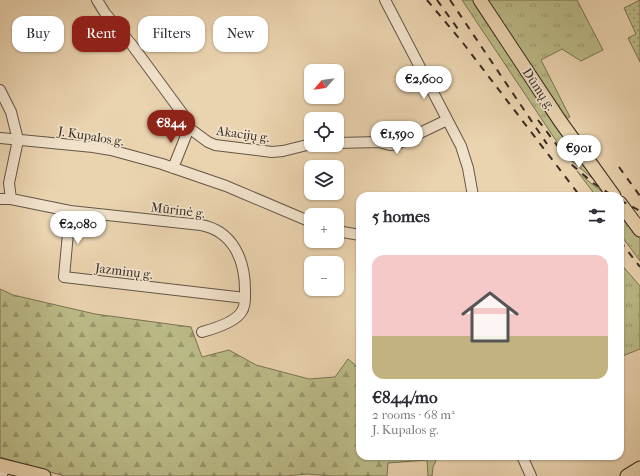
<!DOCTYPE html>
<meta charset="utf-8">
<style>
body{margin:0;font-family:"IM FELL French Canon",serif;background:#f7f7f7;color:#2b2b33;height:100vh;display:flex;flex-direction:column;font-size:15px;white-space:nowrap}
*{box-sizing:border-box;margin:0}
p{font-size:13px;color:#7c7c81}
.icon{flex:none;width:22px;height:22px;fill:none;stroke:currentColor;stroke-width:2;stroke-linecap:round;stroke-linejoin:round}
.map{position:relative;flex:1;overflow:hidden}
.details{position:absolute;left:356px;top:192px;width:268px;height:268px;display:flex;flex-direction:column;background:#fff;border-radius:12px;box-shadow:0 1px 3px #0004}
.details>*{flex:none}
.hud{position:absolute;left:12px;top:16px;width:284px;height:36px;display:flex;gap:8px}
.needle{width:26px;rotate:242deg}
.controls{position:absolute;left:304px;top:64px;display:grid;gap:8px}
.controls a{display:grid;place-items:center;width:40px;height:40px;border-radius:8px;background:#fff;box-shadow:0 1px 3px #0004;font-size:20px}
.price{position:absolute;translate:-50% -34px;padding:0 9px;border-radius:14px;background:#fff;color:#222;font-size:13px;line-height:26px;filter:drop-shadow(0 1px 2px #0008)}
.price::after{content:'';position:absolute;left:50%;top:24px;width:12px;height:9px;margin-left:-6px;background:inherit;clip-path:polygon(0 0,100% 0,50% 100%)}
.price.active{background:#8f2418;color:#fff}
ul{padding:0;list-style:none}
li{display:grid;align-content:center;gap:8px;height:212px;padding:0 16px}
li+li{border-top:1px solid #e1e1e2}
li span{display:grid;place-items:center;height:124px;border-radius:12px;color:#555}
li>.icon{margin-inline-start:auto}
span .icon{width:72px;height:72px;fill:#fffc;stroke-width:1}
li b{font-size:17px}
h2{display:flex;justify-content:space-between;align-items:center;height:48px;padding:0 16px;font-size:17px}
.pill{padding:0 14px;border-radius:12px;background:#fff;box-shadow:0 1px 3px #0004;font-size:14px;line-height:36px}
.pill.active{background:#8f2418;color:#fff}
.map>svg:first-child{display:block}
</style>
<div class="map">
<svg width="640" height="476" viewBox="0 0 640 476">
<defs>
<pattern id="grass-tufts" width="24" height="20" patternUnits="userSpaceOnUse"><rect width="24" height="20" fill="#bbbb87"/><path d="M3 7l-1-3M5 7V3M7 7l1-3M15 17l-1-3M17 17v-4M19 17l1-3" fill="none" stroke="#99986e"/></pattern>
<pattern id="forest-firs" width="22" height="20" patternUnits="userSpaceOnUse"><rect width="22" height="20" fill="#bbbb87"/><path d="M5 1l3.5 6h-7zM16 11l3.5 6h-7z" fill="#99986e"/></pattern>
<pattern id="park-dots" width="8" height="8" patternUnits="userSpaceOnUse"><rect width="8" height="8" fill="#bbbb87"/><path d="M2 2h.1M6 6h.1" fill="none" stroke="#99986e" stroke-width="1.8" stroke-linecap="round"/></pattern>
</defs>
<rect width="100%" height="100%" fill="#ead3af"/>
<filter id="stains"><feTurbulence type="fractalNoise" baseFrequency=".005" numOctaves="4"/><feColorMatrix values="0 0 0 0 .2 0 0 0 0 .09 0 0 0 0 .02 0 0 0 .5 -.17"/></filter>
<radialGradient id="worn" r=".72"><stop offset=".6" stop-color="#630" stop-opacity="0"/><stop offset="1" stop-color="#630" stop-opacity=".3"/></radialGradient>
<!-- grass -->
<path fill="url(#grass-tufts)" stroke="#7a7355" d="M 462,0 L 475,0 L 599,184 L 567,157 Z
M 487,0 L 577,0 L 603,50 L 581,61 L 562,49 L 541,60 L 570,117 L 564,120 Z
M 577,171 L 588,181 L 608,196 L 596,196 Z
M 620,212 L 640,239 L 640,261 L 620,234 Z
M 620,263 L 640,286 L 640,349 L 620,357 Z"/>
<!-- forest -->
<path fill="url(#forest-firs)" stroke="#7a7355" d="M 0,289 L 13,295 L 95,314 L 191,327 L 202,357 L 229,350 L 256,365 L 309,379 L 335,377 L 348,359 L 360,369 L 360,456 L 438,456 L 433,467 L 432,476 L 428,476 L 427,460 L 388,463 L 387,476 L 332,476 L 307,474 L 285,476 L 64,476 L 0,457 Z"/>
<!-- park -->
<path fill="url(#park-dots)" stroke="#7a7355" d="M 640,0 L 640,62 L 628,38 L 636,34 L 624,8 Z"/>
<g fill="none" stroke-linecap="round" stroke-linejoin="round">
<defs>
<path id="minor" d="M 97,0 L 105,13 L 132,45 L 185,117 L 189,123 L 189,128 L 208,142 L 215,145 L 272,152 L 283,151 L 311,144
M 385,0 L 461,146 L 468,168 L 473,196
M 0,90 L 11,112 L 18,140 L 9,183 L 11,199
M 0,138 L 93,147 L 111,150 L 162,164 L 226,186 L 311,222
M 337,143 L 379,142 L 390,145 L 397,144 L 447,120
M 173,168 L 189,128
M 0,199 L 11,199 L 70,211 L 201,225 C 233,231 245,260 245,290 C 245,297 246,305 242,311 C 236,322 213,329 202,332
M 70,211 L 64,277 L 245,298
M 337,231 L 360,235
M 522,456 L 531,476
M 1,476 L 6,466"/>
<path id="major" d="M 480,0 L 560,121 L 614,196
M 620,203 L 640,230
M 0,465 L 44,476
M 627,476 L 640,468"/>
</defs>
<!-- minor casing -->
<use href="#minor" stroke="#645546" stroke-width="12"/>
<!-- major casing -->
<use href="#major" stroke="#382b23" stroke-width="15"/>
<!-- minor -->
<use href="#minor" stroke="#f1e2cb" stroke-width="10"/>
<!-- major -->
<use href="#major" stroke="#ead3af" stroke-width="13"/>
<!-- rail -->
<path stroke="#382b23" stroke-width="2" stroke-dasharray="7 7" stroke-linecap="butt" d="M 427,0 L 463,43 L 580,196
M 437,0 L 458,29
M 450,0 L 547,144
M 538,120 L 571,164 L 593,183 L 613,196
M 619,167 L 640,196
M 620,200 L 640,211
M 620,241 L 640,267"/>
</g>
<g text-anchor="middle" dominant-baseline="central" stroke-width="3.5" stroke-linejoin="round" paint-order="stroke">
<!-- street labels -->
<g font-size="13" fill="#382b23" stroke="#f1e2cb">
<text transform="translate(539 89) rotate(56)">Dūmų g.</text>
<text transform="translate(243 134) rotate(8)">Akacijų g.</text>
<text transform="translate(91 136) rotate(9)">J. Kupalos g.</text>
<text transform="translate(178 210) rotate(7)">Mūrinė g.</text>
<text transform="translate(124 271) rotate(7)">Jazminų g.</text>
</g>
</g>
<rect width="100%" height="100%" filter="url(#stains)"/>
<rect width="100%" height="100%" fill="url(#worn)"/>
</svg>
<div class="controls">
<a><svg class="needle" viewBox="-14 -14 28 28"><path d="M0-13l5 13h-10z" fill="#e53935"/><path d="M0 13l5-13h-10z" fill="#7c7c81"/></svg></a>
<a><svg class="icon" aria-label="locate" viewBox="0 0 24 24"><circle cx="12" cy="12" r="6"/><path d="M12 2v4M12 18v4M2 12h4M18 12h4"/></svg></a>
<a><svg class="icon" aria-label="layers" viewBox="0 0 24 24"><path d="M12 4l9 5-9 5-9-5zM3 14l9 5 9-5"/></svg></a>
<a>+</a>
<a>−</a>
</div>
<b class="price" style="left:424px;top:100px">€2,600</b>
<b class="price active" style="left:171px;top:144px">€844</b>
<b class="price" style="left:397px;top:155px">€1,590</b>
<b class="price" style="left:579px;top:169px">€901</b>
<b class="price" style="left:78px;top:245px">€2,080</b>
<div class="hud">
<a class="pill">Buy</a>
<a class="pill active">Rent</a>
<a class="pill">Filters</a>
<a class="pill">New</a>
</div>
<section class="details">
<h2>5 homes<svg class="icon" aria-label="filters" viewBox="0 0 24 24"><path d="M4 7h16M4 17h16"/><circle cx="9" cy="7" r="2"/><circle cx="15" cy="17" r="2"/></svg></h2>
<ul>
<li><span style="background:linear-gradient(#f6c9c9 65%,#c2b280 0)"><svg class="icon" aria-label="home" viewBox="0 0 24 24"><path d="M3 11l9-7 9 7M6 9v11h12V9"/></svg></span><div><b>€844/mo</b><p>2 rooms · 68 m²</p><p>J. Kupalos g.</p></div></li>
</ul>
</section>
</div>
